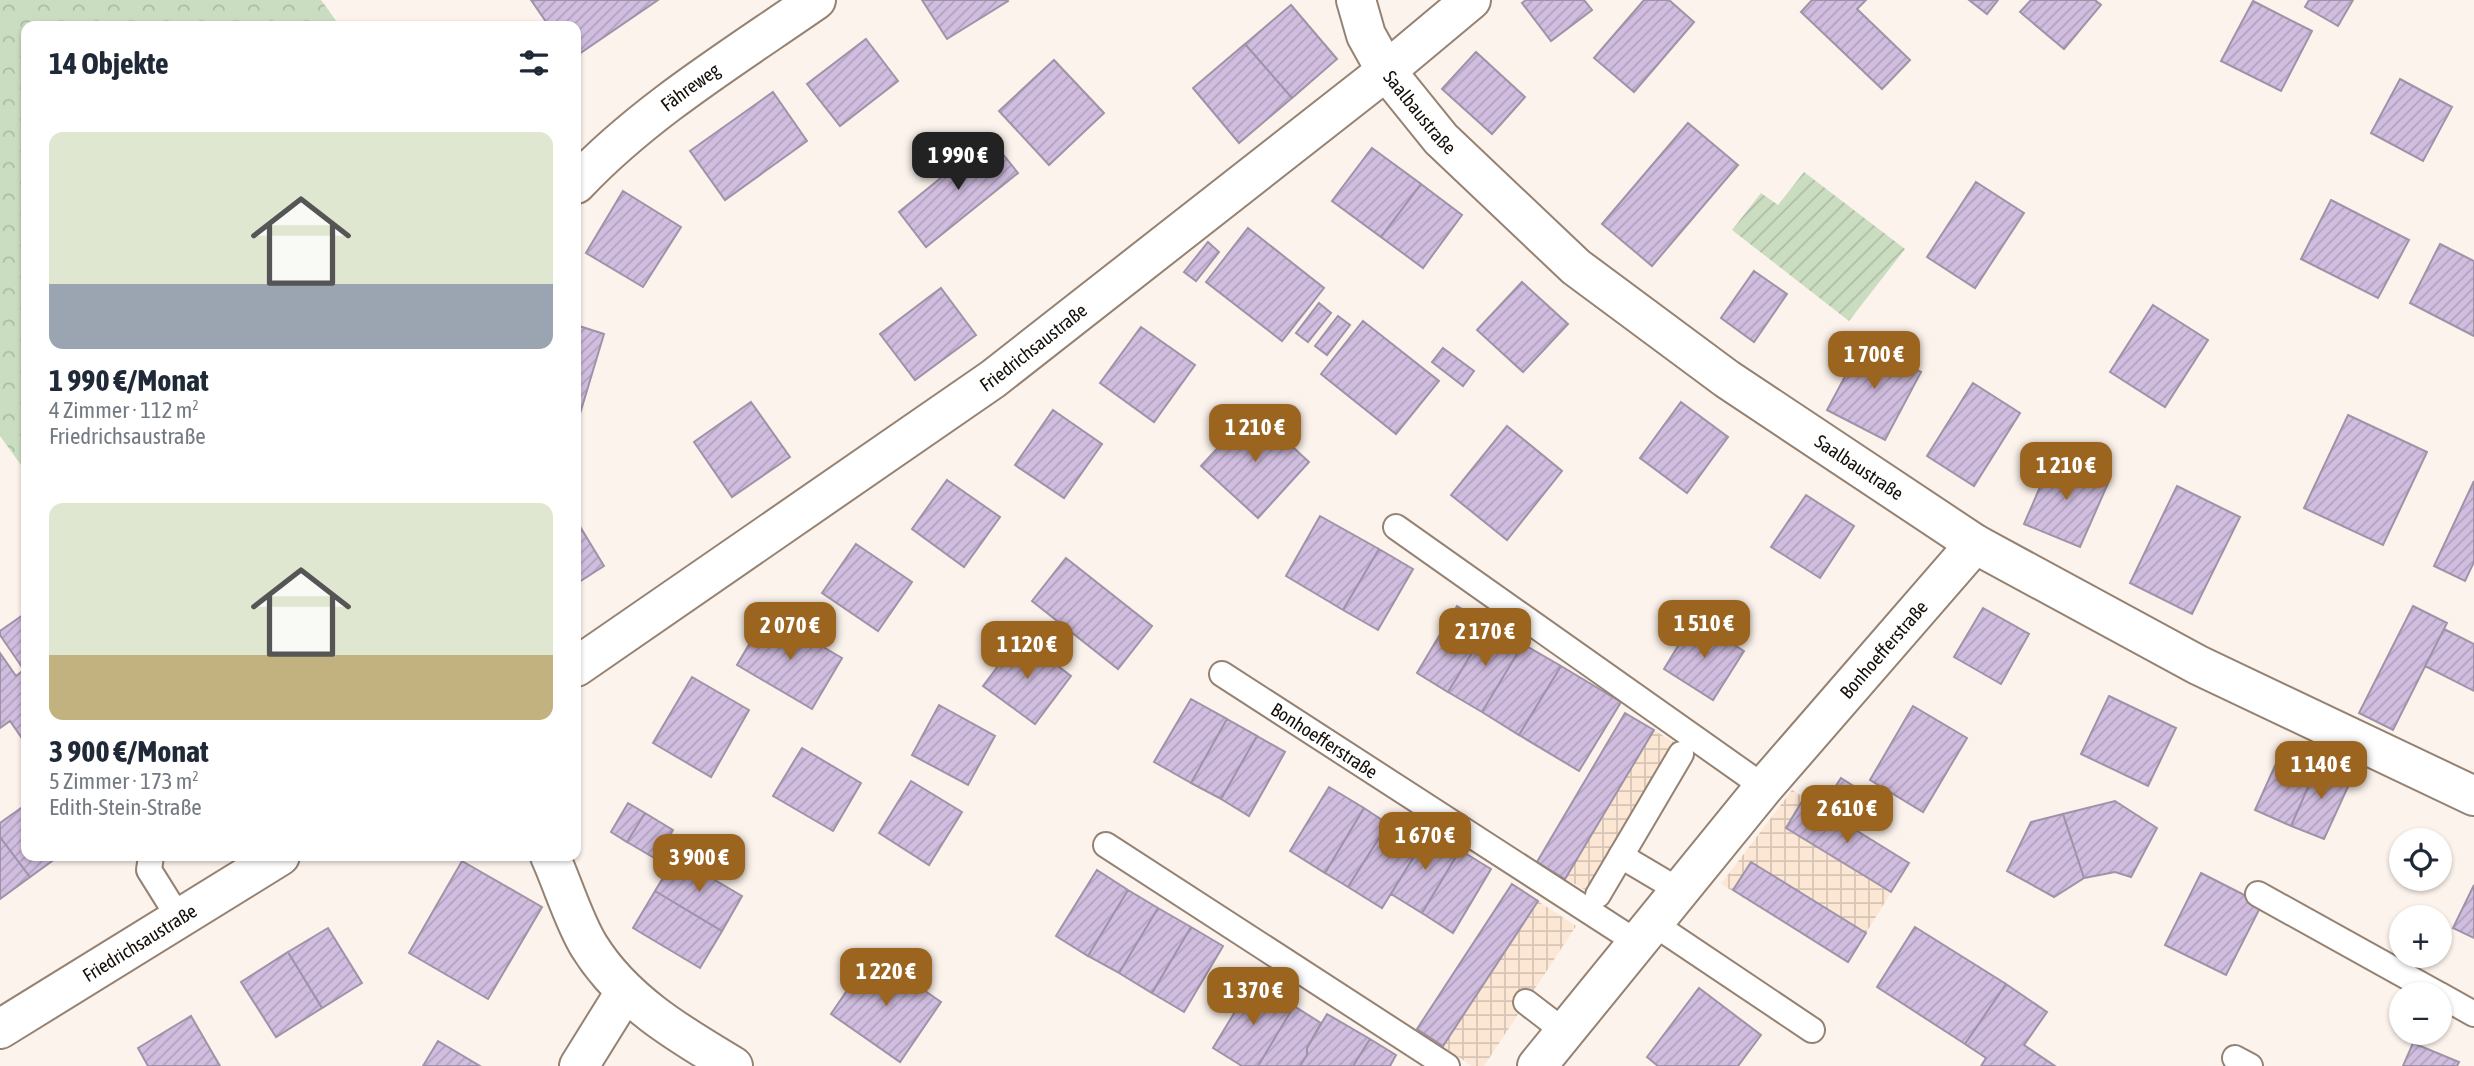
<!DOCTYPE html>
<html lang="de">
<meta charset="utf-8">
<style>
body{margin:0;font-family:"Asap Condensed",sans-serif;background:#f2f2f3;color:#1f2937;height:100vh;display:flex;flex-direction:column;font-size:26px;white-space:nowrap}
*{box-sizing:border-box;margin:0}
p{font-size:23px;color:#747a83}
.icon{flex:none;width:38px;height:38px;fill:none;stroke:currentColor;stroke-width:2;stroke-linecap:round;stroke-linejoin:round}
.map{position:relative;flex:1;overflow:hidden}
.sheet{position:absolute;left:21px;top:21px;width:560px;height:840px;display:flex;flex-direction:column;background:#fff;border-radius:14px;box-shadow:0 2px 5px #0004}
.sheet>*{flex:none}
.buttons{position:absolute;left:2389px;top:828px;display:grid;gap:14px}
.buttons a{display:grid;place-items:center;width:63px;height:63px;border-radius:50%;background:#fff;box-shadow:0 2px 5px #0004;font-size:35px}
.price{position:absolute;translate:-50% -60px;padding:0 16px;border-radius:14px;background:#9c651f;color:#fff;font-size:23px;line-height:46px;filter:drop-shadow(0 2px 4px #0008)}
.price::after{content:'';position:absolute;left:50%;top:42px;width:21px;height:16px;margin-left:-10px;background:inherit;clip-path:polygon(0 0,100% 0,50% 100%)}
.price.selected{background:#222;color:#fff}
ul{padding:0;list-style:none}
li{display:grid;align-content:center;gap:14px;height:371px;padding:0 28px}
li span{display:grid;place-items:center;height:217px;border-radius:14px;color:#555}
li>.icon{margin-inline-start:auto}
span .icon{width:126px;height:126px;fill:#fffc;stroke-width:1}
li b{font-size:30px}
h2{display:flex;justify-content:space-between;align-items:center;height:84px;padding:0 28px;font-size:30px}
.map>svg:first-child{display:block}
</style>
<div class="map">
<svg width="2474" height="1066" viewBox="0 0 2474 1066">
<defs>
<pattern id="industrial-grid" width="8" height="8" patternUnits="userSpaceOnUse" patternTransform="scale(1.75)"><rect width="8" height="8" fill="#fce6d4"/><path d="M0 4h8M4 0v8" fill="none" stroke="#d7c4b4"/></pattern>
<pattern id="forest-crowns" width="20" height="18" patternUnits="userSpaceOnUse" patternTransform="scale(1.75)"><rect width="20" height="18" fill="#cbddc1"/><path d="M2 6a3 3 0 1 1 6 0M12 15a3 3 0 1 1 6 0" fill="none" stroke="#adbca4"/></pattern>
<pattern id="garden-furrows" width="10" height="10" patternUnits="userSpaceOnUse" patternTransform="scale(1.75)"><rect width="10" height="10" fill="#cbddc1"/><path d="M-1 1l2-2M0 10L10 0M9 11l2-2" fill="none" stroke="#adbca4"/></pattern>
<pattern id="building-hatch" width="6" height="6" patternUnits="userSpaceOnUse" patternTransform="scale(1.75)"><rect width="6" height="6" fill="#d0bddf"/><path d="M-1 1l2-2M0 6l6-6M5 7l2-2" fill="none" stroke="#b2a1be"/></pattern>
</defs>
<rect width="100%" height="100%" fill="#fcf3ec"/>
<!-- industrial -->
<path fill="url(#industrial-grid)" d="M 1625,713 L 1692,753 L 1604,901 L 1537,862 Z
M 1792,790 L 1909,863 L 1848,962 L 1721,884 Z
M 1512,884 L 1576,926 L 1484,1066 L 1472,1066 L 1417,1029 Z"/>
<!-- forest -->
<path fill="url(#forest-crowns)" d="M 0,0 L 321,0 L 340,26 L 26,26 L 26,472 L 0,436 Z"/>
<!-- garden -->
<path fill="url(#garden-furrows)" d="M 1804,172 L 1905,249 L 1849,321 L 1732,230 L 1761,193 L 1778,205 Z"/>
<!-- building -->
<path fill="url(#building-hatch)" stroke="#9e93a8" stroke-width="2" d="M 531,0 L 658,0 L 576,56 L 576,26 L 549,26 Z
M 922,0 L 1007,0 L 1008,1 L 947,39 Z
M 1526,0 L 1584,0 L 1592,10 L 1551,41 L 1522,3 Z
M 1644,0 L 1669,0 L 1694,22 L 1634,92 L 1594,58 Z
M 1812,0 L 1866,0 L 1857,9 L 1910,60 L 1882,89 L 1801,12 Z
M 1969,0 L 1998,0 L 1987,14 Z
M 2031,0 L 2095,0 L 2101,5 L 2064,49 L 2020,12 Z
M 2309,0 L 2353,0 L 2338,26 L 2305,7 Z
M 2253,1 L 2312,31 L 2281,91 L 2221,61 Z
M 1291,5 L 1337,59 L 1292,98 L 1245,44 Z
M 866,39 L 898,81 L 840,126 L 807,84 Z
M 1245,44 L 1292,98 L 1239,143 L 1193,88 Z
M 1476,52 L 1525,97 L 1492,134 L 1442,89 Z
M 1054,60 L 1104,113 L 1049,165 L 999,111 Z
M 2400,79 L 2452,107 L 2423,161 L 2371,133 Z
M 773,92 L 807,141 L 725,200 L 690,151 Z
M 1688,123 L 1738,165 L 1652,266 L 1602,224 Z
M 990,138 L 1018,173 L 926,247 L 899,212 Z
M 1372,148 L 1421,184 L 1381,237 L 1332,201 Z
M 1976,182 L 2024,213 L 1975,288 L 1927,257 Z
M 1421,184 L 1462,215 L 1423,268 L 1381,237 Z
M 623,191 L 681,227 L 643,287 L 586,253 Z
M 2331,200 L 2409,240 L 2378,298 L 2301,259 Z
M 1248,228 L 1324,288 L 1282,341 L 1206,282 Z
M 1208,242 L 1219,252 L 1196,281 L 1184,272 Z
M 2440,244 L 2474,261 L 2474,336 L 2410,303 Z
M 1754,271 L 1787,294 L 1754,342 L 1721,318 Z
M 1522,282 L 1568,324 L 1523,372 L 1477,330 Z
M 941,288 L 976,335 L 915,380 L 880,334 Z
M 1319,303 L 1331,313 L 1308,342 L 1296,333 Z
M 2153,305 L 2208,340 L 2165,407 L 2110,372 Z
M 1338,316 L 1350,325 L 1327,355 L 1315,346 Z
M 1363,321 L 1439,381 L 1396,434 L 1321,374 Z
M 576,325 L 604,334 L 576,427 Z
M 1141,327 L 1195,365 L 1154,422 L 1100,383 Z
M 1864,341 L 1921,372 L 1885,440 L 1827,410 Z
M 1443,348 L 1474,371 L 1463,386 L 1432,362 Z
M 1973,383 L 2020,413 L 1974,486 L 1927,456 Z
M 751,402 L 790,457 L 732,497 L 694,442 Z
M 1681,402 L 1728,437 L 1687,493 L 1640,458 Z
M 1053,410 L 1102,444 L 1064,498 L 1015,465 Z
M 1253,410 L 1309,462 L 1258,518 L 1201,466 Z
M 2348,415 L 2427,452 L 2383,545 L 2304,508 Z
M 1507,426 L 1562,471 L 1507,540 L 1451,495 Z
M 2053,457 L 2109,481 L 2080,547 L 2024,524 Z
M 947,480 L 1000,517 L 964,567 L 912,529 Z
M 2474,481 L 2474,562 L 2465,581 L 2434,566 Z
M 2177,486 L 2240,517 L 2192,614 L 2130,583 Z
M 1806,495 L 1854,526 L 1820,578 L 1771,547 Z
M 1320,516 L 1379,549 L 1343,610 L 1286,576 Z
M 576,520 L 604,566 L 576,584 Z
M 856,544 L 912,582 L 878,631 L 822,593 Z
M 1379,549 L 1413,569 L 1378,630 L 1343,610 Z
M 1066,558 L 1152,626 L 1118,669 L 1032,601 Z
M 1457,606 L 1489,625 L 1448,692 L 1417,673 Z
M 2413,606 L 2447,623 L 2393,730 L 2359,713 Z
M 1983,608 L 2029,634 L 2001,684 L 1954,657 Z
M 26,613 L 26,668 L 24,670 L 0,635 L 0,631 Z
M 767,614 L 842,658 L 812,709 L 737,665 Z
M 1694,620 L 1744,651 L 1713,700 L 1664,669 Z
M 1489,625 L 1523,644 L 1482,712 L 1448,692 Z
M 2444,629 L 2474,644 L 2474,691 L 2425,666 Z
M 1020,637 L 1071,676 L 1035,724 L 983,686 Z
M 1523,644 L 1561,666 L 1519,735 L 1482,712 Z
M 0,653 L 16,676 L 26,668 L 26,744 L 10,721 L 0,728 Z
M 1561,666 L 1621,702 L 1579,771 L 1519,735 Z
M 692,677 L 749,710 L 711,777 L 653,743 Z
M 2109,696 L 2176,728 L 2148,786 L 2081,754 Z
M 1191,699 L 1227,719 L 1191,783 L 1154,762 Z
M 939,705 L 995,736 L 968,785 L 912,755 Z
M 1913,706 L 1967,738 L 1923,812 L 1870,780 Z
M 1625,713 L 1654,730 L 1565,879 L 1537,862 Z
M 1227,719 L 1257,736 L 1221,799 L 1191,783 Z
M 1257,736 L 1285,752 L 1249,816 L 1221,799 Z
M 2284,746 L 2319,762 L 2291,826 L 2255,810 Z
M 802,748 L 861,783 L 833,831 L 773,796 Z
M 2319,762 L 2352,778 L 2324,839 L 2291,826 Z
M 1841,778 L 1871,797 L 1851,827 L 1821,809 Z
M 911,781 L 962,812 L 929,865 L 879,833 Z
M 1329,787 L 1364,808 L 1325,873 L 1290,851 Z
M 1804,798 L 1909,863 L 1891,892 L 1786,828 Z
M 2115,801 L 2157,828 L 2131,877 L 2115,872 L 2084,878 L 2063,814 Z
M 628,803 L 645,813 L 627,842 L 611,832 Z
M 24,806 L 26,809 L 26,856 L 59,856 L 30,877 L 0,837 L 0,823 Z
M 1364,808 L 1388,824 L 1348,887 L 1325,873 Z
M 645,813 L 673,830 L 656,859 L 627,842 Z
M 2063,814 L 2084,878 L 2054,897 L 2007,871 L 2031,822 Z
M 1388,824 L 1421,845 L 1382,908 L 1348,887 Z
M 1429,832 L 1460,850 L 1422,913 L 1391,894 Z
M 0,837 L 30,877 L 0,899 Z
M 1460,850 L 1491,869 L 1453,933 L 1422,913 Z
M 676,857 L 742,896 L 722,931 L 655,891 Z
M 462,861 L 542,907 L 488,999 L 409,953 Z
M 1751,862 L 1866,933 L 1848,962 L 1733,890 Z
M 1097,870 L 1128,890 L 1088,956 L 1056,936 Z
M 2201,873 L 2262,904 L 2226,975 L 2165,945 Z
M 1512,884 L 1538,901 L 1443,1046 L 1417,1029 Z
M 2474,885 L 2474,938 L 2453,928 Z
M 1128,890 L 1158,908 L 1119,973 L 1088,956 Z
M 655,891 L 722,931 L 700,968 L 633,928 Z
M 1158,908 L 1191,927 L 1152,993 L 1119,973 Z
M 1191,927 L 1223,946 L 1184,1012 L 1152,993 Z
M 1915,927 L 2006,984 L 1965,1044 L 1877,987 Z
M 328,928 L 362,983 L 322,1008 L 288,952 Z
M 288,952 L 322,1008 L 276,1037 L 241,982 Z
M 872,954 L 941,1002 L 900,1062 L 831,1014 Z
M 1253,982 L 1294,1006 L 1258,1066 L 1242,1066 L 1213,1048 Z
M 2006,984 L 2047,1012 L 2024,1045 L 2055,1066 L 1981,1066 L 1986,1058 L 1965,1044 Z
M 1699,988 L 1761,1035 L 1738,1066 L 1658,1066 L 1647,1057 Z
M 1294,1006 L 1321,1023 L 1307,1048 L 1307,1055 L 1300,1066 L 1258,1066 Z
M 1327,1014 L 1370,1039 L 1353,1066 L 1300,1066 L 1307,1055 L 1307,1048 Z
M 191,1016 L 220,1066 L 148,1066 L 138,1048 Z
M 1370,1039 L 1396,1055 L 1390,1066 L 1353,1066 Z
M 438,1041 L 480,1066 L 423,1066 Z
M 2413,1043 L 2459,1062 L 2457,1066 L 2403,1066 Z"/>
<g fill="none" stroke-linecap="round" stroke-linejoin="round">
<defs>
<g id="lane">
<path d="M 1396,527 L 1764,787"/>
<path id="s1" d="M 1222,674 L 1638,943"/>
<path d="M 1106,845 L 1447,1066"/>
<path d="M 151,856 L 149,870 L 179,918"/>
<path d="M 1621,856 L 1680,891"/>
<path d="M 2258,894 L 2438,994"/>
<path d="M 1598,895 L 1681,754"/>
<path d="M 1654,924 L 1812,1030"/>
<path d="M 2440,995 L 2474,1014"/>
<path d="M 1526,1002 L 1565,1032"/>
<path d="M 2235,1058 L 2250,1066"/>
</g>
<g id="street">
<path id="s2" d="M 1356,0 L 1366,35 L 1386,71 L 1441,139 L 1576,267 L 1727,379 L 1975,544 L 2198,665 L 2474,796"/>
<path id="s3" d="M 576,184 C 645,111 734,57 816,0"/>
<path id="s4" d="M 576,667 L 993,379 L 1386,71 L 1471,0"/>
<path d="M 550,856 C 562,882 574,922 589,946 C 623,1001 679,1034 733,1066"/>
<path id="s5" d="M 0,1029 L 280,856"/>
<path d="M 579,1066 L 625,992"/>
<path id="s6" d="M 1537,1066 L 1764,787 L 1975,544"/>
</g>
</defs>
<!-- lane casing -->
<use href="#lane" stroke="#958272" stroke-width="28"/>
<!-- street casing -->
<use href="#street" stroke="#958272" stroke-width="42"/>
<!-- lane -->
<use href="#lane" stroke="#fff" stroke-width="24"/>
<!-- street -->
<use href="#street" stroke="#fff" stroke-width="38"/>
</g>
<g text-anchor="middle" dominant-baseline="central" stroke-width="5" stroke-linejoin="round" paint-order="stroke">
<!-- street labels -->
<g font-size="19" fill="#140e08" stroke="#fff">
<text stroke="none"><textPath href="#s3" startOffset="150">Fähreweg</textPath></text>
<text stroke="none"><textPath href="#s2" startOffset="131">Saalbaustraße</textPath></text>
<text stroke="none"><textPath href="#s4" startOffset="558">Friedrichsaustraße</textPath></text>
<text stroke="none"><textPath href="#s2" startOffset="698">Saalbaustraße</textPath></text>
<text stroke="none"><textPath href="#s6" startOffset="542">Bonhoefferstraße</textPath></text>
<text stroke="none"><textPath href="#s1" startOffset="122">Bonhoefferstraße</textPath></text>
<text stroke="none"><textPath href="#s5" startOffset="164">Friedrichsaustraße</textPath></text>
</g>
</g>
</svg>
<div class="buttons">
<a><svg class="icon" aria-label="locate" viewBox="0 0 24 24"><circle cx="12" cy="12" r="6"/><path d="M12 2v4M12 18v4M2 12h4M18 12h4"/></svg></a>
<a>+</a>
<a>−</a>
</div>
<b class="price selected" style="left:958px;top:192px">1 990 €</b>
<b class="price" style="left:1874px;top:391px">1 700 €</b>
<b class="price" style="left:1255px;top:464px">1 210 €</b>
<b class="price" style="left:2066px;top:502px">1 210 €</b>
<b class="price" style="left:1704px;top:660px">1 510 €</b>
<b class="price" style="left:790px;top:662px">2 070 €</b>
<b class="price" style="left:1485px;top:668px">2 170 €</b>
<b class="price" style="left:1027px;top:681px">1 120 €</b>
<b class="price" style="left:2321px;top:801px">1 140 €</b>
<b class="price" style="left:1847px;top:845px">2 610 €</b>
<b class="price" style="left:1425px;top:872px">1 670 €</b>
<b class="price" style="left:699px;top:894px">3 900 €</b>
<b class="price" style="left:886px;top:1008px">1 220 €</b>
<b class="price" style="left:1253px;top:1027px">1 370 €</b>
<section class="sheet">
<h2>14 Objekte<svg class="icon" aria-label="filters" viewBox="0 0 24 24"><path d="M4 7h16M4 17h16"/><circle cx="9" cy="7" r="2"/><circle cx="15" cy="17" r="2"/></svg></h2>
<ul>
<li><span style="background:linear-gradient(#dfe7d0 70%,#9aa5b1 0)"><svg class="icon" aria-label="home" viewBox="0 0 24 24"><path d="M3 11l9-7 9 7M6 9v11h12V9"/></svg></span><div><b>1 990 €/Monat</b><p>4 Zimmer · 112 m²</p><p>Friedrichsaustraße</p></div></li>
<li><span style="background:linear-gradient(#dfe7d0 70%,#c2b280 0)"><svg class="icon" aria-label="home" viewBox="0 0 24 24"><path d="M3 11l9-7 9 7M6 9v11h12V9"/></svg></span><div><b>3 900 €/Monat</b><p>5 Zimmer · 173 m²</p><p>Edith-Stein-Straße</p></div></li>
</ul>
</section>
</div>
